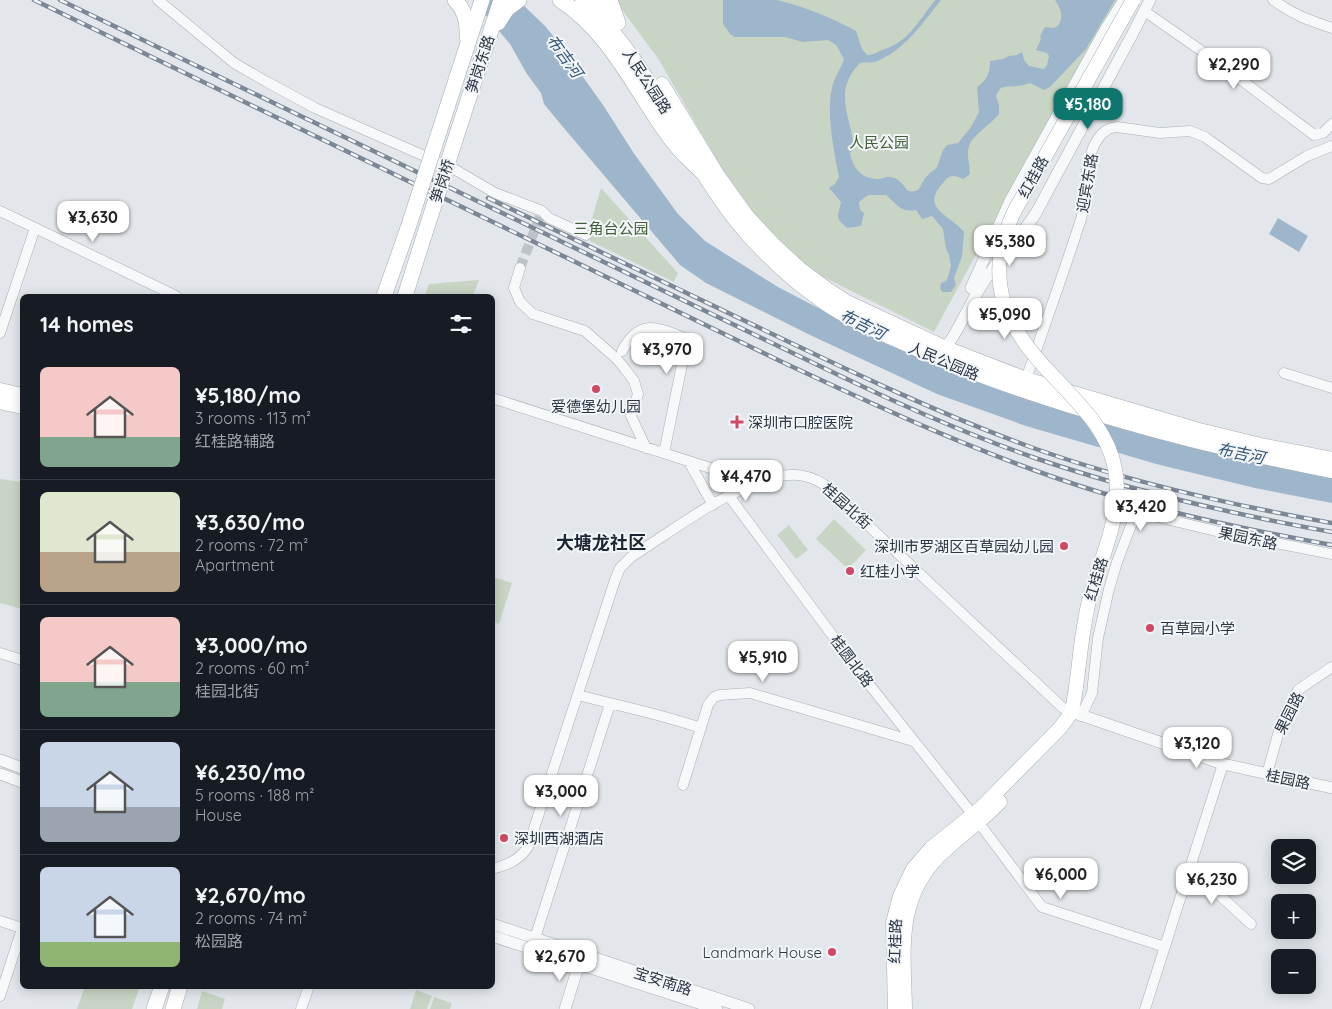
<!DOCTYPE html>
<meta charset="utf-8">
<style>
body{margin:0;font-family:Quicksand,"Noto Sans SC",sans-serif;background:#20242c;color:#f1f3f6;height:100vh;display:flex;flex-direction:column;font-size:19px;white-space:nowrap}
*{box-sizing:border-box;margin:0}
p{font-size:16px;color:#9ea1a6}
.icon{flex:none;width:28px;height:28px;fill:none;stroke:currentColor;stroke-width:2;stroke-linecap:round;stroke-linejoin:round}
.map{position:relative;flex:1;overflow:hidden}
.details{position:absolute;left:20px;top:294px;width:475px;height:695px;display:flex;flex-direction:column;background:#171b24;border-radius:8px;box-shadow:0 2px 12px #0003}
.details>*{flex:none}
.buttons{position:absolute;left:1271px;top:839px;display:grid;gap:10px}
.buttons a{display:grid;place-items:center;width:45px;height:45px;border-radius:8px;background:#171b24;box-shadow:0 2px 12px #0003;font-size:25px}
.price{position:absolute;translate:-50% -42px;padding:0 11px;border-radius:10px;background:#fff;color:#222;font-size:16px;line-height:32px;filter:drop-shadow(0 1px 2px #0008)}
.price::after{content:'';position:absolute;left:50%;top:30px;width:15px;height:11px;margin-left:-8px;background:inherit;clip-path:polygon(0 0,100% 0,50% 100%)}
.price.on{background:#0f766e;color:#fff}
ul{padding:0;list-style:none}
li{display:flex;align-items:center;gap:15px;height:125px;padding:0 20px}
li+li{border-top:1px solid #363941}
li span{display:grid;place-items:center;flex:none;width:140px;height:100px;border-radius:8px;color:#555}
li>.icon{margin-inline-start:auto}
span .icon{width:60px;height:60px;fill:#fffc;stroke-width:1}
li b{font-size:21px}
h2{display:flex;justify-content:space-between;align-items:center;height:60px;padding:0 20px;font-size:21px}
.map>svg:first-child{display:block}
</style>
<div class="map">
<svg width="1332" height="1009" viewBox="0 0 1332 1009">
<rect width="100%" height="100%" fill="#e3e7eb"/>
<!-- green -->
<path fill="#c9d5c4" d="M 617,0 L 1118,0 L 1034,148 L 934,332 L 805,268 L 737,195 L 659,60 L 617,3 Z
M 601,188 L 678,273 L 674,282 L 586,239 Z
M 479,280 L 473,296 L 425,296 L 429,284 Z
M 0,479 L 22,482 L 22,609 L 0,603 Z
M 834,519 L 866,550 L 848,569 L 816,539 Z
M 789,525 L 808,550 L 796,559 L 777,535 Z
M 493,577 L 512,583 L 499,624 L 493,622 Z
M 85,986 L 140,986 L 132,1009 L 77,1009 Z
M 416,990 L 432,996 L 427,1009 L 410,1009 Z
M 202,991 L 225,999 L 222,1009 L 197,1009 Z
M 434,997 L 452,1003 L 450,1009 L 430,1009 Z"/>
<!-- water -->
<path fill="#9eb6cb" d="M 473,0 L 518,0 L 545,26 L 558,42 L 603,105 L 635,155 L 678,214 L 705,241 L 778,287 L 841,320 L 1063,411 L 1202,450 L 1332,478 L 1332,503 L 1255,488 L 1160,465 L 1026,426 L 937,394 L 810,335 L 706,283 L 680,265 L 563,127 L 544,104 L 541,93 L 527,74 L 510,44 Z
M 723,0 C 738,0 763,0 777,0 C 805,7 831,17 856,31 L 862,49 L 867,55 C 875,55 878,51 885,49 C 908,42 921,18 935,0 L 941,0 C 923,23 904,51 875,62 C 871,63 864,62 860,63 C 832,92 851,115 854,148 L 850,153 C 853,169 862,179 879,179 C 883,179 887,176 890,177 C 898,177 904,186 908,191 C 922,194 920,182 928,175 C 931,171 934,171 937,167 C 941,158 940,153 947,145 L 958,143 L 971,127 L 979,112 L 977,87 C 987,80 990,73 990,61 L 1003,59 L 1009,56 L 1017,55 L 1022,52 L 1024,60 L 1029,66 L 1044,69 L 1047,65 L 1049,56 L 1047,53 L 1036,50 L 1041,39 L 1040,36 L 1045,27 L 1053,28 L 1058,26 C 1064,16 1061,9 1055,0 L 1115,0 L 1086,49 L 1050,87 L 1044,90 L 1030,83 C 1026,84 1021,86 1017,86 C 1006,88 1001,83 996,96 L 999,105 L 999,114 C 992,123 972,136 969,146 C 966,155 970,165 970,174 L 963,179 C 954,175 950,174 943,183 C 919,209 951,215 964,232 L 962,256 L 954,278 L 956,285 L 951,292 L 942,292 L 940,288 L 941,283 L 946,281 L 948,277 L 951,266 L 949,255 L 946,249 L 943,229 L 932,216 L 922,219 L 916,210 C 900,213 897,204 886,195 L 868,195 L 859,202 L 860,210 L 864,213 L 861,226 L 847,228 C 834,217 838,217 841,202 L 829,188 L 835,184 L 839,177 C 834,153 826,111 832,88 C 834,77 841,69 844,59 L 836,45 L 828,40 L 803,42 L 785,37 L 735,37 L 730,34 L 723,24 Z
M 1278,218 L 1308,236 L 1299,252 L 1269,234 Z"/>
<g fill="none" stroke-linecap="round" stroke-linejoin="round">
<!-- minor-tunnel -->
<path stroke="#bec3ca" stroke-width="10" stroke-dasharray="10 5" stroke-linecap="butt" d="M 520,268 L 542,211"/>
<defs>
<path id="minor" d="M 158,0 L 234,63 L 267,82 L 315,108 L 454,169 L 495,193 L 542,211 L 549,218 L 586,235
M 1273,0 C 1294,15 1308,20 1332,28
M 1150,15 L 1219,63 L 1314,135 L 1323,133 L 1332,124
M 0,211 L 176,296
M 520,268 L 514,288 L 520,302 L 533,314 L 585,331 L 617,359 L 625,369 L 634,381 L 638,394 L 631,416 L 646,448
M 0,333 L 35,228
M 622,351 C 639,320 654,326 682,337 L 686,345 L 664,453
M 1284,373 L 1332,388
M 1024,385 C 1043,330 1063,275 1081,219 C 1088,196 1083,171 1093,148 C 1098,137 1104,128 1117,127 L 1160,133 L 1190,131 L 1205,137 L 1262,178 L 1269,179 L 1307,156 L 1332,146
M 492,398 L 757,483
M 689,462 L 713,505
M 729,496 L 864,678 L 973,815 L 1042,907 L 1165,947
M 0,653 L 22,660
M 578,695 C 619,706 661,714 701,728
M 1081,716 L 1092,693 L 1098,638 L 1109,589 L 1117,562 L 1135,515 L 1141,513 L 1224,533 L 1332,554
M 1267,774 L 1282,720 L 1298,690 L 1332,667
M 683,785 L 708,705 L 714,697 L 720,695 L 750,693 L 913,741
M 1190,868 L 1251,924
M 492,869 C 508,865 519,860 528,847 L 615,580 L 620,568 L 631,557 C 674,530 717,495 767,480 C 774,478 782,475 789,475 C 802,474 814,478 825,485 L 1063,708 L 1072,712
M 0,921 L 22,928
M 535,938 L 610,704
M 0,996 L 22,929
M 301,1009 L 309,986
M 1145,1009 L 1223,764"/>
<path id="tertiary" d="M 971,288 L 1010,201 L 1105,30 L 1124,0
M 942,353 C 960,330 970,301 987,277 C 1002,254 1022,235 1036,213 L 1132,35 L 1150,0
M 1072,712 L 1223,764 L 1332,788
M 0,760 L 22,768
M 0,774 L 22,782
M 492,924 L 749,1009
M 492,936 L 717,1009
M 565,1009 L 579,964"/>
<path id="secondary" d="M 582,0 C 656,65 684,163 748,235 C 772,262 799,286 829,306 C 857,324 890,337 921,351 C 984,379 1048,400 1114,419 C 1186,440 1258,457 1332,471
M 598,0 L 615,20
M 662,84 L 717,174 L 747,216 L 774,245 L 799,268 L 827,289 L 847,302 L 946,348 L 1026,379 L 1199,430 L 1261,445 L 1332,459
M 0,390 L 22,395
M 0,402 L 22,407
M 895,1009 L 893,923 L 900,896 L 913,869 L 931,848 L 981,808 L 1060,728 L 1072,712 L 1076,687
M 905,1009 C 904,952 895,899 940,855 C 959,836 981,822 1000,802"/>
<path id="primary" d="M 455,0 C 465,10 468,23 467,37
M 560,0 C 610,32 636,92 670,138 C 679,151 691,161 702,172
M 610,0 L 618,23
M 498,23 L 507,9 L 519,0
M 442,123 L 482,0
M 459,128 L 501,0
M 384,296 L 408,228
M 405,296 L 425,233
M 154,1009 L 162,986
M 173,1009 L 180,986"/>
</defs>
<!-- minor casing -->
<use href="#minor" stroke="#a8aeb6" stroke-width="11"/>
<!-- tertiary casing -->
<use href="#tertiary" stroke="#a8aeb6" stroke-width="12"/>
<!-- secondary casing -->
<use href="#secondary" stroke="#a8aeb6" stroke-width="15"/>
<!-- primary casing -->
<use href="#primary" stroke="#a2acb7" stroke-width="16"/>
<!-- minor -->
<use href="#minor" stroke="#f6f8f9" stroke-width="10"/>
<!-- tertiary -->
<use href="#tertiary" stroke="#f6f8f9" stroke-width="11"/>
<!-- secondary -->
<use href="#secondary" stroke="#fff" stroke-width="14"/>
<!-- primary -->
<use href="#primary" stroke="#fff" stroke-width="15"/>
<defs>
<path id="rail" d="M 34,0 L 780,361 C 885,410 989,458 1099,492 C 1175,515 1254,531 1332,545
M 60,0 L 826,369 C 894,402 963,433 1035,458 C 1132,491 1231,514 1332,532
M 488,198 C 581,243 675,287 768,332 C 856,374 944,416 1036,449 C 1132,483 1231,505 1332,523"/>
</defs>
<!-- rail casing -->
<use href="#rail" stroke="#7c8795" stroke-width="4.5"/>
<!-- rail -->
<use href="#rail" stroke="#f3f6f9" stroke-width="2.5" stroke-dasharray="8" stroke-linecap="butt"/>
<defs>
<path id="secondary-bridge" d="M 1076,687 C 1080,659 1082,629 1089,601 C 1100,557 1124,516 1115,469 C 1108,431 1081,406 1056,379 C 1005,328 981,279 1015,210 L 1133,0"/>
<path id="primary-bridge" d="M 408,228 L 442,123
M 425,233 L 459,128"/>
</defs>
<!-- secondary-bridge casing -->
<use href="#secondary-bridge" stroke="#a8aeb6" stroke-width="15" stroke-linecap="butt"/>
<!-- primary-bridge casing -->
<use href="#primary-bridge" stroke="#a2acb7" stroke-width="16" stroke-linecap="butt"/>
<!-- secondary-bridge -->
<use href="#secondary-bridge" stroke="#fff" stroke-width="14"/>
<!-- primary-bridge -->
<use href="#primary-bridge" stroke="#fff" stroke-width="15"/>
</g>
<!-- markers -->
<g fill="#d04863" stroke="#f3f6f9" stroke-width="2">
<circle cx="596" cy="389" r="5"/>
<path d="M734.5 414.5h5v5h5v5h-5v5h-5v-5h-5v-5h5z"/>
<circle cx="1064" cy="546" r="5"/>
<circle cx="850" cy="571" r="5"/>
<circle cx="1150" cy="628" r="5"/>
<circle cx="504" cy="838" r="5"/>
<circle cx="832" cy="952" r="5"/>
</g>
<g text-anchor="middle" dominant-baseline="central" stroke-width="4" stroke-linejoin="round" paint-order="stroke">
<!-- street labels -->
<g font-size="15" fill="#2b3544" stroke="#f3f6f9">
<text transform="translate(480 64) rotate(-72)">笋岗东路</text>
<text transform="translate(647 81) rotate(57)">人民公园路</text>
<text transform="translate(1033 177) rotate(-61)">红桂路</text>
<text transform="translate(442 181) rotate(-72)">笋岗桥</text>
<text transform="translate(1087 183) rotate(-80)">迎宾东路</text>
<text transform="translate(944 361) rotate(23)">人民公园路</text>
<text transform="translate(847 506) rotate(42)">桂园北街</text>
<text transform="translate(1248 538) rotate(12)">果园东路</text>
<text transform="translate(1096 579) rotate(-73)">红桂路</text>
<text transform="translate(852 661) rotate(53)">桂圆北路</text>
<text transform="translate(1289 713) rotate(-63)">果园路</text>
<text transform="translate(1288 779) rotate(12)">桂园路</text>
<text transform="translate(895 941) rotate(-88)">红桂路</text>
<text transform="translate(663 981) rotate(18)">宝安南路</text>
</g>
<!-- park labels -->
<g font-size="15" fill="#416038" stroke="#f3f6f9">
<text x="879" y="142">人民公园</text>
<text x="611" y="228">三角台公园</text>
</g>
<!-- poi labels -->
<g font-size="15" fill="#2b3544" stroke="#f3f6f9" text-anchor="start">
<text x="596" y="406" text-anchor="middle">爱德堡幼儿园</text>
<text x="748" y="422">深圳市口腔医院</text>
<text x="1054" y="546" text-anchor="end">深圳市罗湖区百草园幼儿园</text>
<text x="860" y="571">红桂小学</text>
<text x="1160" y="628">百草园小学</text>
<text x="514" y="838">深圳西湖酒店</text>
<text x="822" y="952" text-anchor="end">Landmark House</text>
</g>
<!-- water labels -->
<g font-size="16" font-style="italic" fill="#345679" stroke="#f3f6f9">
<text transform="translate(565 56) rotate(54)">布吉河</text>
<text transform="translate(863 324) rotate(26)">布吉河</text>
<text transform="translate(1241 453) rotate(12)">布吉河</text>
</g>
<!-- quarter labels -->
<g font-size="18" font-weight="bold" fill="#1d2635" stroke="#f3f6f9">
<text x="601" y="542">大塘龙社区</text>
</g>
</g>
</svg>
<div class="buttons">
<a><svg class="icon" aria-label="layers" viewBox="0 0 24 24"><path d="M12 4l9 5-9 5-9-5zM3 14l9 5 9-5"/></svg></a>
<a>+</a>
<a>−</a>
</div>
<b class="price" style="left:1234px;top:90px">¥2,290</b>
<b class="price on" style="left:1088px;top:130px">¥5,180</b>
<b class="price" style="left:93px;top:243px">¥3,630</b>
<b class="price" style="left:1010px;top:267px">¥5,380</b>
<b class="price" style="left:1005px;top:340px">¥5,090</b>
<b class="price" style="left:667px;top:375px">¥3,970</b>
<b class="price" style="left:746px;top:502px">¥4,470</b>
<b class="price" style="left:1141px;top:532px">¥3,420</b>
<b class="price" style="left:763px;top:683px">¥5,910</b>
<b class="price" style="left:1197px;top:769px">¥3,120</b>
<b class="price" style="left:561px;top:817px">¥3,000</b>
<b class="price" style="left:1061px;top:900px">¥6,000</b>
<b class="price" style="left:1212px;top:905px">¥6,230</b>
<b class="price" style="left:560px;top:982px">¥2,670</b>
<section class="details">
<h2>14 homes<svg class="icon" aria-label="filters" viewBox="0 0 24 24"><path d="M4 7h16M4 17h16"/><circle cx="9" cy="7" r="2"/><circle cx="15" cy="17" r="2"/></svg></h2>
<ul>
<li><span style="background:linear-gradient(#f6c9c9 70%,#7fa58c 0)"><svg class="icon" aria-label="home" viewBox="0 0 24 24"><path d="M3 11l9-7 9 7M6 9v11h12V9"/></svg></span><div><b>¥5,180/mo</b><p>3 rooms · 113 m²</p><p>红桂路辅路</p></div></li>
<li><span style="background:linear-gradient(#dfe7d0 60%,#b9a48a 0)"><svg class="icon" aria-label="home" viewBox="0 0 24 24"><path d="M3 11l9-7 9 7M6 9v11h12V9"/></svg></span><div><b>¥3,630/mo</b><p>2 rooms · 72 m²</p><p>Apartment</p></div></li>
<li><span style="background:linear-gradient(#f6c9c9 65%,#7fa58c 0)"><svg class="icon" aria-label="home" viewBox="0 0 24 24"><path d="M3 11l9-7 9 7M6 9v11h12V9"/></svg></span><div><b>¥3,000/mo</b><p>2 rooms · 60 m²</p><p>桂园北街</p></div></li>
<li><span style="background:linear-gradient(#c9d6e8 65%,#9aa5b1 0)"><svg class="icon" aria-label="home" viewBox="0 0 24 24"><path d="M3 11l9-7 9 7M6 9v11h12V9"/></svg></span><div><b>¥6,230/mo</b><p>5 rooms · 188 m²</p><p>House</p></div></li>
<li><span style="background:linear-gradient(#c9d6e8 75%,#8fb573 0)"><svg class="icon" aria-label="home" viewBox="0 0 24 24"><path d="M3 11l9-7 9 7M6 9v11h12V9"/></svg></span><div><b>¥2,670/mo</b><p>2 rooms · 74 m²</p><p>松园路</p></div></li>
</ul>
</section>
</div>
